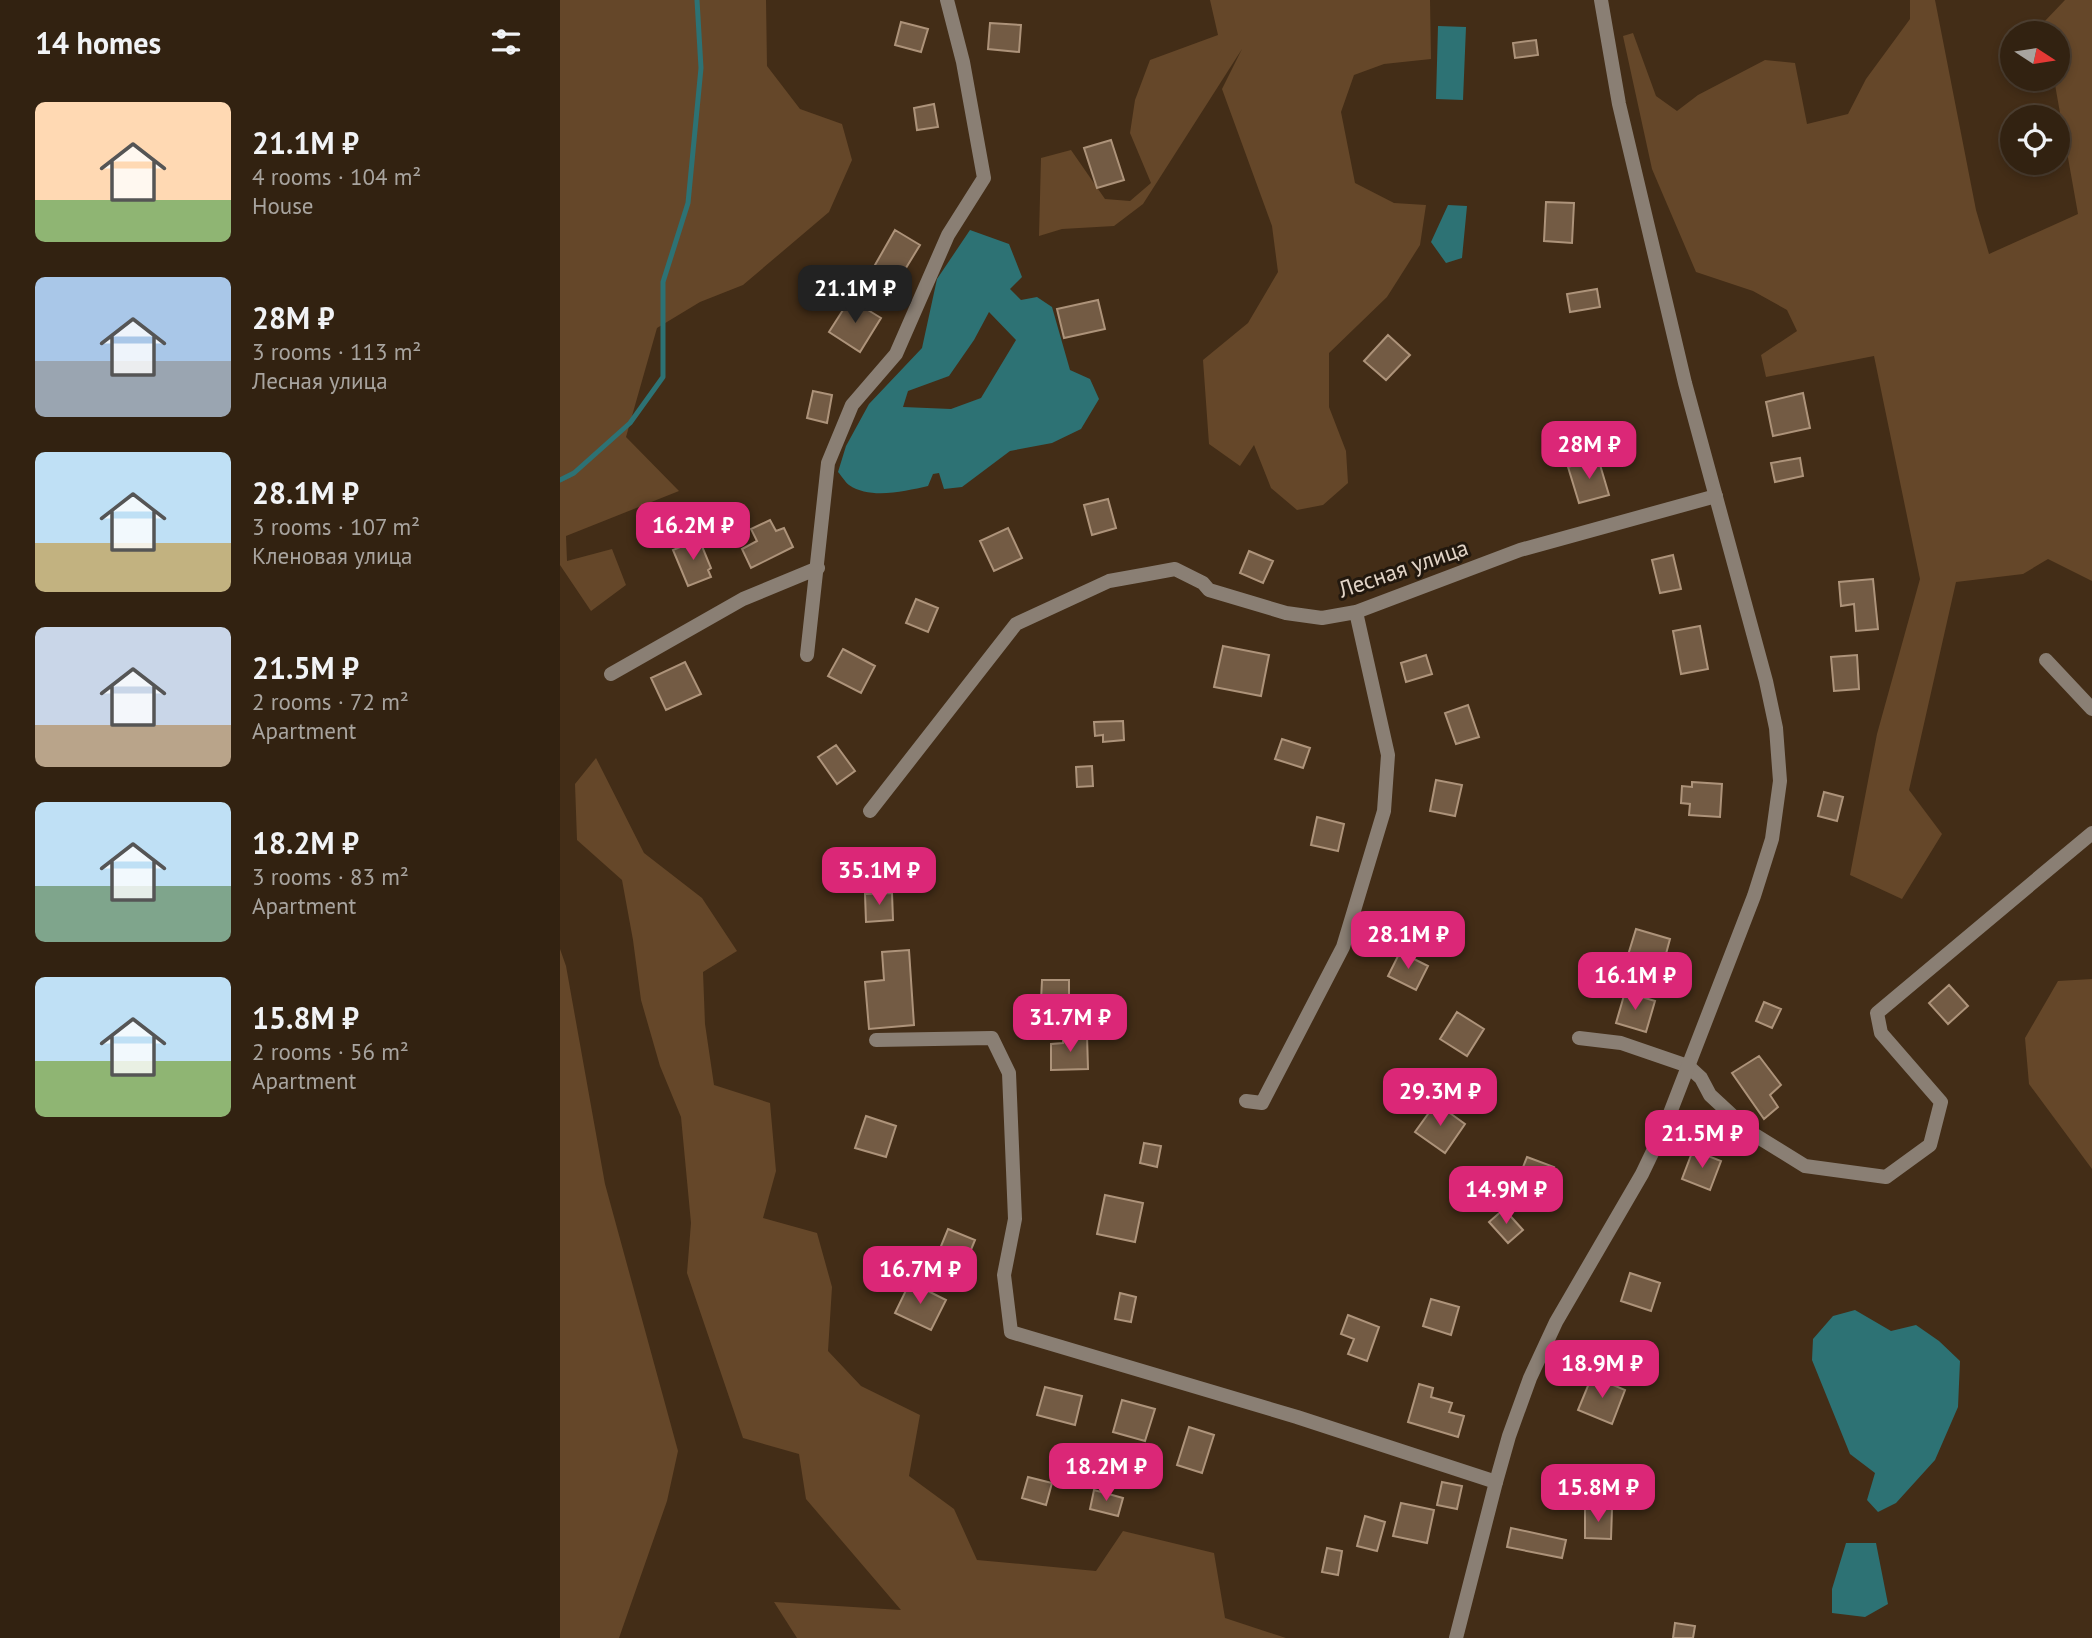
<!DOCTYPE html>
<meta charset="utf-8">
<style>
body{margin:0;font-family:"PT Sans",sans-serif;background:#3d2f1f;color:#f1f3f6;height:100vh;display:flex;flex-direction:column;font-size:26px;white-space:nowrap}
*{box-sizing:border-box;margin:0}
p{font-size:23px;color:#a8a49f}
.icon{flex:none;width:38px;height:38px;fill:none;stroke:currentColor;stroke-width:2;stroke-linecap:round;stroke-linejoin:round}
.map{position:relative;flex:1;overflow:hidden}
.drawer{display:flex;flex-direction:column;background:#322211;width:560px}
.drawer>*{flex:none}
.needle{width:46px;rotate:102deg}
.fabs{position:absolute;left:1440px;top:21px;display:grid;gap:14px}
.fabs a{display:grid;place-items:center;width:70px;height:70px;border-radius:50%;background:#322211;box-shadow:0 4px 10px #0003,0 0 0 2px #4d3f31;font-size:35px}
.price{position:absolute;translate:-50% -60px;padding:0 16px;border-radius:14px;background:#db2777;color:#fff;font-size:23px;line-height:46px;filter:drop-shadow(0 2px 4px #0008)}
.price::after{content:'';position:absolute;left:50%;top:42px;width:21px;height:16px;margin-left:-10px;background:inherit;clip-path:polygon(0 0,100% 0,50% 100%)}
.price.current{background:#222;color:#fff}
ul{padding:0;list-style:none}
li{display:flex;align-items:center;gap:21px;height:175px;padding:0 35px}
li span{display:grid;place-items:center;flex:none;width:196px;height:140px;border-radius:10px;color:#555}
li>.icon{margin-inline-start:auto}
span .icon{width:84px;height:84px;fill:#fffc;stroke-width:1}
li b{font-size:30px}
h2{display:flex;justify-content:space-between;align-items:center;height:84px;padding:0 35px;font-size:30px}
main{display:flex;flex:1;min-height:0}
.map>svg:first-child{display:block}
</style>
<main>
<section class="drawer">
<h2>14 homes<svg class="icon" aria-label="filters" viewBox="0 0 24 24"><path d="M4 7h16M4 17h16"/><circle cx="9" cy="7" r="2"/><circle cx="15" cy="17" r="2"/></svg></h2>
<ul>
<li><span style="background:linear-gradient(#ffd9b3 70%,#8fb573 0)"><svg class="icon" aria-label="home" viewBox="0 0 24 24"><path d="M3 11l9-7 9 7M6 9v11h12V9"/></svg></span><div><b>21.1M ₽</b><p>4 rooms · 104 m²</p><p>House</p></div></li>
<li><span style="background:linear-gradient(#a9c7e8 60%,#9aa5b1 0)"><svg class="icon" aria-label="home" viewBox="0 0 24 24"><path d="M3 11l9-7 9 7M6 9v11h12V9"/></svg></span><div><b>28M ₽</b><p>3 rooms · 113 m²</p><p>Лесная улица</p></div></li>
<li><span style="background:linear-gradient(#bfe0f5 65%,#c2b280 0)"><svg class="icon" aria-label="home" viewBox="0 0 24 24"><path d="M3 11l9-7 9 7M6 9v11h12V9"/></svg></span><div><b>28.1M ₽</b><p>3 rooms · 107 m²</p><p>Кленовая улица</p></div></li>
<li><span style="background:linear-gradient(#c9d6e8 70%,#b9a48a 0)"><svg class="icon" aria-label="home" viewBox="0 0 24 24"><path d="M3 11l9-7 9 7M6 9v11h12V9"/></svg></span><div><b>21.5M ₽</b><p>2 rooms · 72 m²</p><p>Apartment</p></div></li>
<li><span style="background:linear-gradient(#bfe0f5 60%,#7fa58c 0)"><svg class="icon" aria-label="home" viewBox="0 0 24 24"><path d="M3 11l9-7 9 7M6 9v11h12V9"/></svg></span><div><b>18.2M ₽</b><p>3 rooms · 83 m²</p><p>Apartment</p></div></li>
<li><span style="background:linear-gradient(#bfe0f5 60%,#8fb573 0)"><svg class="icon" aria-label="home" viewBox="0 0 24 24"><path d="M3 11l9-7 9 7M6 9v11h12V9"/></svg></span><div><b>15.8M ₽</b><p>2 rooms · 56 m²</p><p>Apartment</p></div></li>
</ul>
</section>
<div class="map">
<svg width="1532" height="1638" viewBox="0 0 1532 1638">
<rect width="100%" height="100%" fill="#432d17"/>
<!-- green -->
<path fill="#654729" d="M 0,0 L 206,0 L 207,66 L 240,109 L 282,124 L 292,160 L 269,212 L 183,285 L 140,302 L 97,328 L 66,437 L 119,491 L 6,536 L 7,561 L 52,549 L 66,585 L 31,611 L 0,565 Z
M 650,0 L 870,0 L 871,59 L 824,64 L 794,75 L 781,112 L 795,183 L 834,203 L 866,205 L 860,245 L 827,297 L 769,353 L 769,407 L 786,451 L 788,483 L 763,505 L 737,510 L 711,488 L 694,445 L 680,466 L 649,444 L 643,360 L 688,323 L 718,272 L 712,226 L 662,89 L 682,49 L 583,204 L 554,226 L 502,229 L 479,236 L 481,158 L 511,150 L 545,199 L 570,201 L 591,183 L 570,133 L 575,100 L 590,60 L 658,35 Z
M 1350,0 L 1375,0 L 1416,210 L 1429,254 L 1518,214 L 1494,79 L 1498,79 L 1498,33 L 1486,33 L 1484,22 L 1505,0 L 1532,0 L 1532,581 L 1488,559 L 1463,574 L 1396,582 L 1349,790 L 1382,834 L 1342,899 L 1290,875 L 1317,734 L 1360,579 L 1314,356 L 1206,377 L 1201,355 L 1237,331 L 1227,310 L 1193,291 L 1136,272 L 1092,169 L 1063,36 L 1073,33 L 1096,96 L 1117,111 L 1138,95 L 1205,60 L 1235,63 L 1247,124 L 1288,114 L 1306,79 L 1350,19 Z
M 36,758 L 84,853 L 142,898 L 177,951 L 143,972 L 145,1024 L 154,1085 L 210,1103 L 216,1171 L 203,1218 L 257,1233 L 272,1287 L 268,1351 L 301,1386 L 360,1415 L 349,1476 L 394,1509 L 417,1560 L 536,1571 L 563,1531 L 654,1553 L 665,1618 L 726,1638 L 237,1638 L 214,1602 L 341,1610 L 246,1499 L 239,1454 L 183,1438 L 127,1273 L 131,1223 L 121,1117 L 100,1066 L 81,1000 L 73,940 L 62,880 L 17,840 L 15,784 Z
M 0,949 L 6,966 L 45,1184 L 118,1451 L 107,1501 L 59,1638 L 0,1638 Z
M 1532,979 L 1532,1169 L 1469,1084 L 1465,1038 L 1498,981 Z"/>
<!-- water -->
<path fill="#2d7274" fill-rule="evenodd" d="M 878,26 L 906,27 L 903,100 L 876,99 Z
M 888,205 L 907,206 L 902,258 L 886,263 L 871,242 Z
M 410,230 L 449,244 L 462,277 L 450,289 L 461,300 L 477,297 L 492,307 L 510,370 L 530,379 L 539,399 L 521,429 L 492,443 L 450,451 L 402,487 L 384,489 L 379,473 L 373,474 L 368,486 C 345,491 311,500 289,485 C 285,482 281,475 278,472 L 286,446 L 309,404 L 362,348 L 377,279 ZM 429,312 L 456,340 L 421,398 L 391,409 L 343,407 L 348,391 L 389,376 L 414,340 Z
M 1295,1310 L 1331,1331 L 1356,1325 L 1379,1341 L 1400,1361 L 1398,1407 L 1375,1460 L 1336,1503 L 1318,1512 L 1307,1500 L 1315,1473 L 1290,1454 L 1252,1360 L 1253,1339 L 1273,1316 Z
M 1286,1543 L 1316,1543 L 1328,1604 L 1305,1617 L 1272,1613 L 1272,1589 Z"/>
<g fill="none" stroke-linecap="round" stroke-linejoin="round">
<!-- stream -->
<path stroke="#2d7274" stroke-width="5" d="M 0,480 L 14,473 L 70,423 L 103,377 L 103,282 L 128,203 L 141,68 L 137,0"/>
</g>
<!-- building -->
<path fill="#735b44" stroke="#ad937a" stroke-width="2" d="M 341,22 L 368,29 L 361,52 L 335,45 Z
M 430,23 L 461,25 L 459,52 L 428,49 Z
M 976,40 L 978,55 L 955,58 L 953,43 Z
M 374,104 L 378,127 L 357,130 L 354,108 Z
M 551,140 L 564,180 L 537,188 L 524,148 Z
M 986,202 L 1014,203 L 1012,243 L 984,241 Z
M 335,230 L 360,245 L 335,286 L 311,272 Z
M 1037,289 L 1040,307 L 1010,312 L 1007,294 Z
M 290,299 L 321,318 L 300,352 L 269,332 Z
M 538,300 L 545,329 L 504,338 L 497,309 Z
M 828,335 L 850,355 L 826,380 L 804,361 Z
M 253,391 L 272,395 L 267,423 L 247,418 Z
M 1243,393 L 1250,428 L 1213,436 L 1206,402 Z
M 1038,458 L 1049,495 L 1019,503 L 1008,467 Z
M 1240,458 L 1243,476 L 1215,482 L 1211,463 Z
M 548,499 L 556,528 L 532,535 L 524,505 Z
M 210,520 L 216,531 L 224,528 L 233,547 L 191,568 L 182,549 L 197,541 L 191,529 Z
M 448,528 L 462,558 L 434,571 L 420,541 Z
M 139,539 L 151,568 L 148,570 L 151,577 L 128,586 L 113,550 Z
M 689,551 L 713,561 L 703,583 L 680,573 Z
M 1113,555 L 1121,589 L 1100,593 L 1092,560 Z
M 1313,579 L 1318,629 L 1296,631 L 1294,604 L 1281,606 L 1279,582 Z
M 356,599 L 378,608 L 368,632 L 346,623 Z
M 1140,626 L 1148,669 L 1121,674 L 1113,631 Z
M 663,646 L 709,655 L 701,696 L 654,687 Z
M 283,649 L 315,666 L 301,693 L 268,676 Z
M 866,655 L 872,674 L 846,682 L 841,663 Z
M 1297,655 L 1299,689 L 1274,691 L 1271,657 Z
M 125,662 L 141,694 L 106,710 L 91,678 Z
M 908,705 L 919,737 L 896,744 L 885,713 Z
M 563,721 L 564,740 L 543,742 L 543,735 L 535,736 L 534,722 Z
M 722,739 L 750,748 L 743,768 L 715,759 Z
M 276,745 L 295,771 L 277,784 L 258,757 Z
M 532,766 L 533,786 L 517,787 L 516,767 Z
M 876,780 L 902,785 L 895,816 L 870,811 Z
M 1132,782 L 1162,784 L 1160,817 L 1129,815 L 1130,804 L 1121,803 L 1122,786 L 1132,787 Z
M 1264,792 L 1283,797 L 1277,821 L 1258,816 Z
M 757,817 L 784,824 L 778,851 L 751,845 Z
M 332,893 L 333,920 L 306,922 L 305,894 Z
M 1076,929 L 1110,939 L 1103,965 L 1068,955 Z
M 349,950 L 354,1025 L 309,1029 L 305,982 L 324,980 L 322,952 Z
M 840,952 L 868,966 L 856,990 L 828,976 Z
M 482,980 L 509,980 L 509,1002 L 481,1001 Z
M 1389,985 L 1408,1006 L 1388,1024 L 1369,1003 Z
M 1065,992 L 1095,1001 L 1086,1032 L 1056,1023 Z
M 1204,1002 L 1221,1009 L 1212,1028 L 1196,1021 Z
M 897,1012 L 924,1029 L 907,1056 L 880,1039 Z
M 527,1035 L 528,1069 L 491,1070 L 491,1044 L 503,1043 L 503,1036 Z
M 1199,1056 L 1221,1085 L 1210,1095 L 1218,1107 L 1204,1119 L 1172,1073 Z
M 876,1103 L 905,1124 L 885,1153 L 855,1132 Z
M 306,1116 L 336,1126 L 326,1157 L 295,1148 Z
M 584,1143 L 601,1146 L 597,1167 L 580,1163 Z
M 1133,1150 L 1161,1161 L 1150,1190 L 1122,1179 Z
M 967,1157 L 994,1167 L 986,1190 L 958,1180 Z
M 545,1195 L 583,1203 L 575,1242 L 537,1234 Z
M 944,1209 L 963,1230 L 948,1243 L 929,1222 Z
M 388,1229 L 415,1240 L 406,1262 L 379,1251 Z
M 1070,1273 L 1100,1283 L 1091,1311 L 1061,1301 Z
M 350,1282 L 386,1300 L 371,1330 L 335,1313 Z
M 560,1293 L 576,1297 L 571,1322 L 555,1319 Z
M 871,1299 L 899,1307 L 891,1335 L 863,1326 Z
M 788,1315 L 819,1327 L 807,1361 L 788,1354 L 794,1339 L 781,1334 Z
M 1032,1376 L 1065,1390 L 1052,1424 L 1018,1410 Z
M 859,1384 L 873,1388 L 871,1397 L 892,1403 L 889,1412 L 904,1416 L 898,1437 L 848,1422 Z
M 485,1387 L 522,1396 L 515,1425 L 477,1415 Z
M 562,1400 L 595,1409 L 585,1441 L 553,1432 Z
M 629,1427 L 654,1435 L 642,1473 L 617,1465 Z
M 468,1477 L 492,1483 L 486,1505 L 462,1498 Z
M 882,1482 L 902,1486 L 897,1509 L 877,1505 Z
M 534,1490 L 563,1498 L 558,1516 L 530,1509 Z
M 841,1503 L 874,1510 L 867,1543 L 833,1536 Z
M 1025,1509 L 1052,1509 L 1051,1539 L 1025,1538 Z
M 805,1516 L 825,1522 L 817,1551 L 797,1546 Z
M 951,1528 L 1006,1540 L 1002,1558 L 947,1547 Z
M 767,1548 L 782,1551 L 778,1575 L 762,1572 Z
M 1115,1623 L 1135,1626 L 1133,1638 L 1113,1638 Z"/>
<g fill="none" stroke-linecap="round" stroke-linejoin="round">
<!-- minor -->
<path stroke="#8a7f74" stroke-width="14" d="M 247,655 L 268,463 L 292,405 L 336,354 L 388,235 L 424,178 L 403,62 L 387,0
M 1486,660 L 1532,709
M 51,674 L 183,599 L 258,568
M 310,811 L 456,624 L 549,581 L 588,574 L 615,569 L 643,583 L 649,590 L 726,613 L 762,618 L 796,612 L 960,550 L 1156,496
M 1019,1038 L 1061,1043 L 1128,1066 L 1141,1078 L 1150,1095 L 1190,1132 L 1245,1166 L 1326,1177 L 1370,1145 L 1381,1102 L 1321,1033 L 1317,1013 L 1532,833
M 316,1040 L 432,1038 L 449,1073 L 455,1219 L 444,1275 L 451,1332 L 737,1417 L 936,1482
M 686,1101 L 702,1103 L 783,947 L 824,811 L 828,755 L 796,612"/>
<!-- tertiary -->
<path stroke="#8a7f74" stroke-width="14" d="M 896,1638 L 936,1482 L 949,1436 L 970,1378 L 996,1322 L 1082,1174 L 1105,1126 L 1194,896 L 1212,839 L 1220,781 L 1216,728 L 1206,681 L 1125,383 L 1059,104 L 1041,0"/>
</g>
<g text-anchor="middle" dominant-baseline="central" stroke-width="6" stroke-linejoin="round" paint-order="stroke">
<!-- street labels -->
<g font-size="23" fill="#e2d4c7" stroke="#22180e">
<text transform="translate(843 568) rotate(-19)">Лесная улица</text>
</g>
</g>
</svg>
<div class="fabs">
<a><svg class="needle" viewBox="-14 -14 28 28"><path d="M0-13l5 13h-10z" fill="#e53935"/><path d="M0 13l5-13h-10z" fill="#a8a49f"/></svg></a>
<a><svg class="icon" aria-label="locate" viewBox="0 0 24 24"><circle cx="12" cy="12" r="6"/><path d="M12 2v4M12 18v4M2 12h4M18 12h4"/></svg></a>
</div>
<b class="price current" style="left:295px;top:325px">21.1M ₽</b>
<b class="price" style="left:1029px;top:481px">28M ₽</b>
<b class="price" style="left:133px;top:562px">16.2M ₽</b>
<b class="price" style="left:319px;top:907px">35.1M ₽</b>
<b class="price" style="left:848px;top:971px">28.1M ₽</b>
<b class="price" style="left:1075px;top:1012px">16.1M ₽</b>
<b class="price" style="left:510px;top:1054px">31.7M ₽</b>
<b class="price" style="left:880px;top:1128px">29.3M ₽</b>
<b class="price" style="left:1142px;top:1170px">21.5M ₽</b>
<b class="price" style="left:946px;top:1226px">14.9M ₽</b>
<b class="price" style="left:360px;top:1306px">16.7M ₽</b>
<b class="price" style="left:1042px;top:1400px">18.9M ₽</b>
<b class="price" style="left:546px;top:1503px">18.2M ₽</b>
<b class="price" style="left:1038px;top:1524px">15.8M ₽</b>
</div>
</main>
